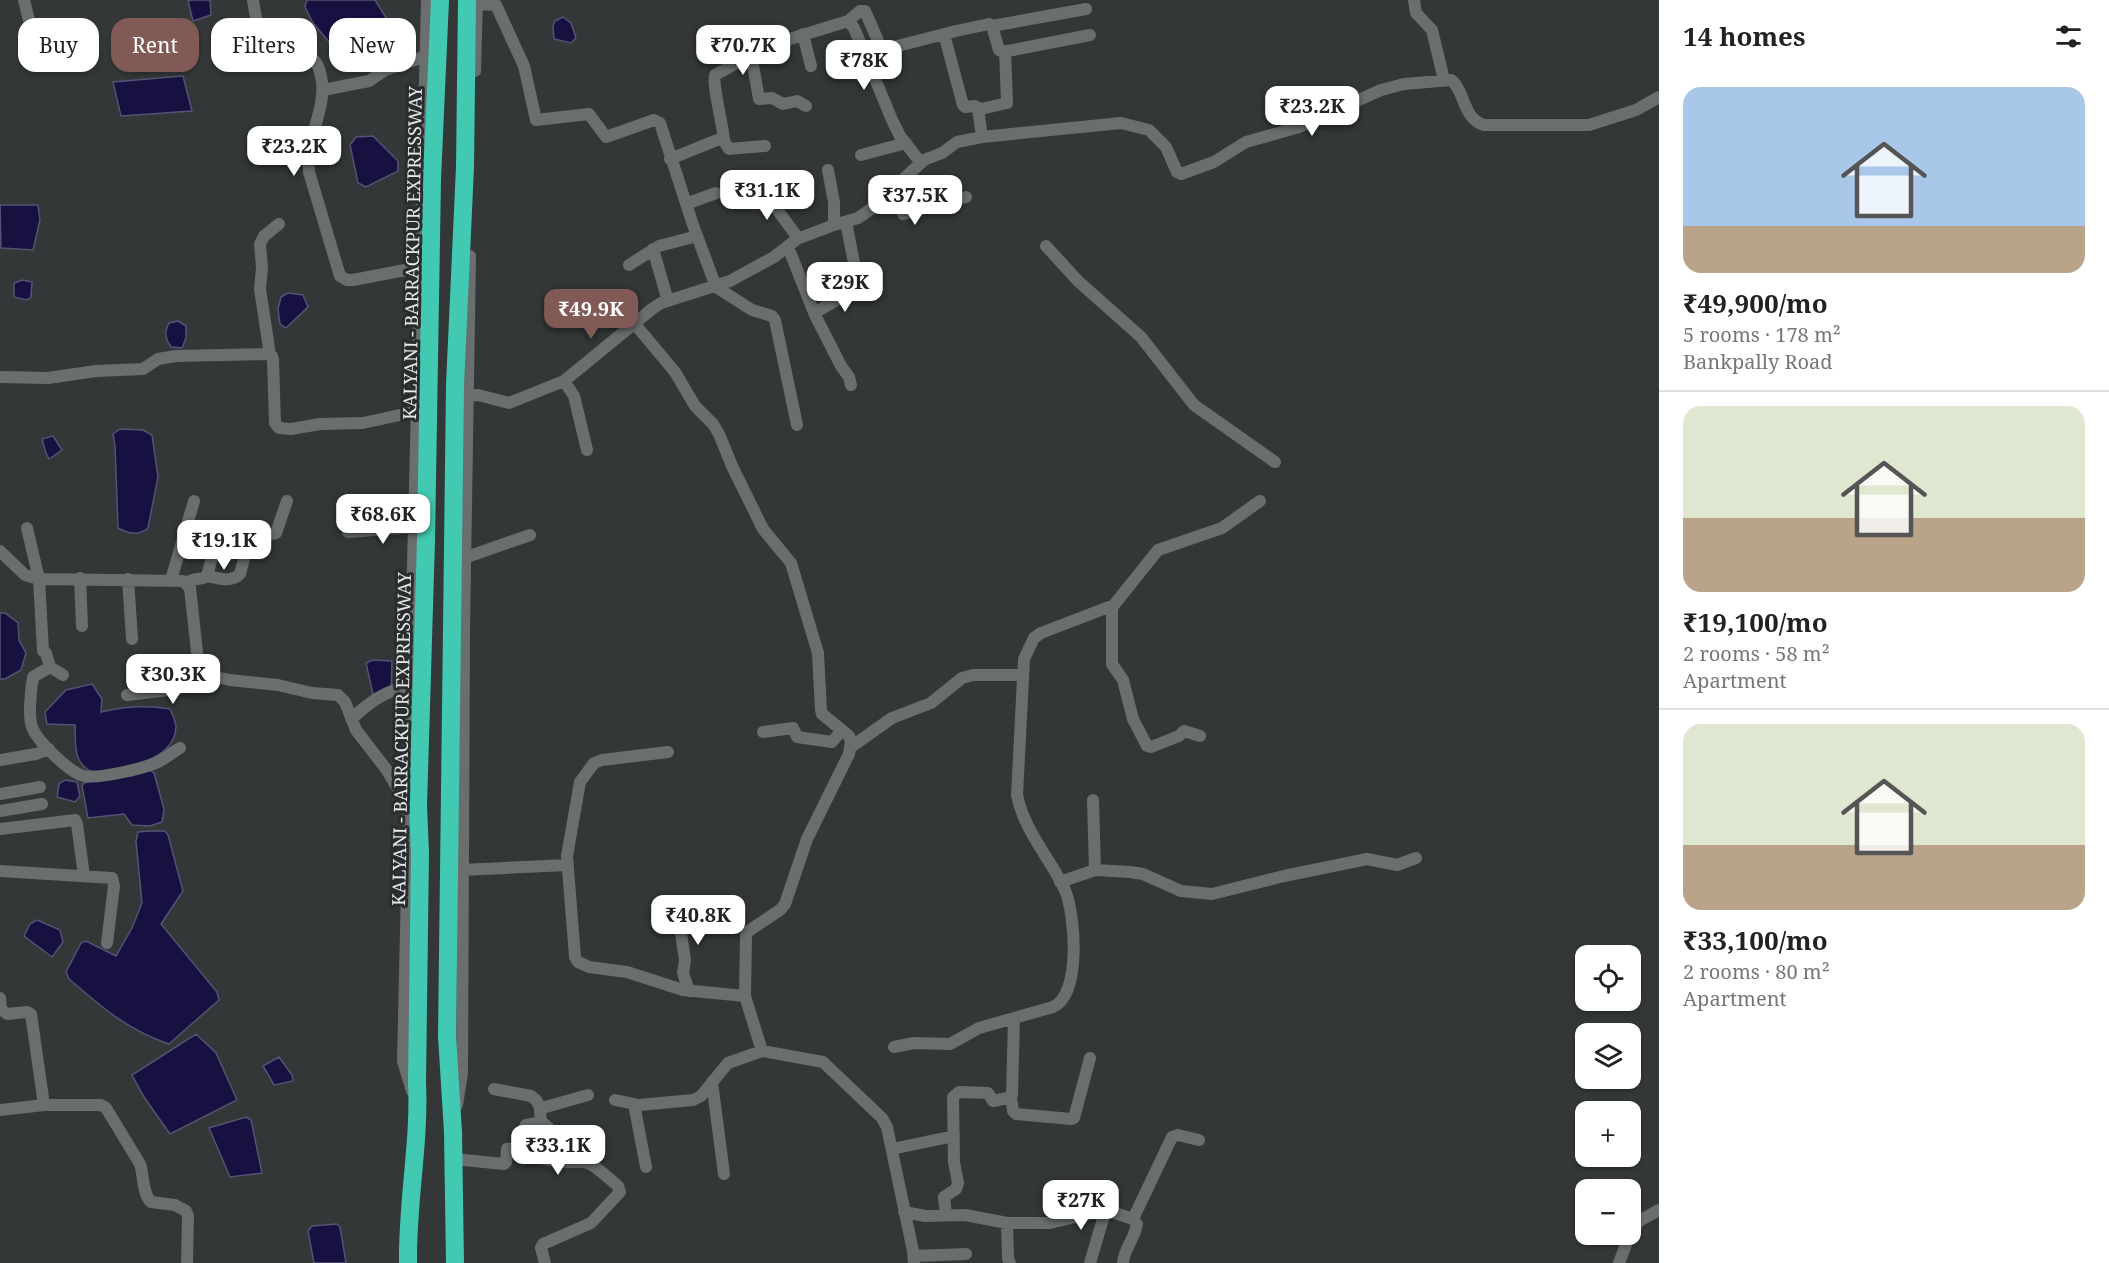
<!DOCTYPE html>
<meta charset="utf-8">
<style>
body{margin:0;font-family:"Noto Serif",serif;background:#f6f6f6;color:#222;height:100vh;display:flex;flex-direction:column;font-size:22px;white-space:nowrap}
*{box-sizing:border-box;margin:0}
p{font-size:20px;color:#767676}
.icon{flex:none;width:33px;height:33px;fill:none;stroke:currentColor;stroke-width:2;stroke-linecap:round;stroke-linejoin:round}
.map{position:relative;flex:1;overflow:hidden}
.side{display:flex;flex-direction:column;background:#fff;width:450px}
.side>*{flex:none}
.top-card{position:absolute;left:18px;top:18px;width:570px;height:54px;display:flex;gap:12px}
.tools{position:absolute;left:1575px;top:945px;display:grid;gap:12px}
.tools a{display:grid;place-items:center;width:66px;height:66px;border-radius:12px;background:#fff;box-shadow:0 2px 4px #0004;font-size:30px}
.price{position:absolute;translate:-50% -51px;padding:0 14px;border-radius:12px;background:#fff;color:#222;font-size:20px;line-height:39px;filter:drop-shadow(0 2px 3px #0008)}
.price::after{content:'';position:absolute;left:50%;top:36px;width:18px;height:14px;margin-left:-9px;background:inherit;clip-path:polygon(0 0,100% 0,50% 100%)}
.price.current{background:#815955;color:#fff}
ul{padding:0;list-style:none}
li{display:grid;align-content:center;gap:12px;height:318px;padding:0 24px}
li+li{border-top:2px solid #e0e0e0}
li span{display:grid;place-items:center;height:186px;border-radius:18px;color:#555}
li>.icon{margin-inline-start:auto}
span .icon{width:108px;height:108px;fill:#fffc;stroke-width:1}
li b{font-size:26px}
h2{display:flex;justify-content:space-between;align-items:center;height:72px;padding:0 24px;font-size:26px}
.chip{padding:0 21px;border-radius:18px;background:#fff;box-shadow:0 2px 4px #0004;font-size:21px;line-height:54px}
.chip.current{background:#815955;color:#fff}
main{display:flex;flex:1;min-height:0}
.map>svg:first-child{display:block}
</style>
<main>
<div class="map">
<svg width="1659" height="1263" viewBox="0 0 1659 1263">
<rect width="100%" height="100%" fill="#333738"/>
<!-- water -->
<path fill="#171142" stroke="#555274" stroke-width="1.5" d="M 192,0 L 210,0 L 211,15 L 193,21 L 188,1 Z
M 307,0 L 375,0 L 390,24 L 389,40 L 336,50 L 313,23 L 305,7 Z
M 563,17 L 571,23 L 576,38 L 571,43 L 554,39 L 553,26 L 555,21 Z
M 168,37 L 186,40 L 193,50 L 183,60 L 170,66 L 155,58 L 151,43 L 157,38 Z
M 183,76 L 192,111 L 121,116 L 113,82 Z
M 373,136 L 398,161 L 398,171 L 366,187 L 358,183 L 350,145 L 356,137 Z
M 0,205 L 38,205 L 40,220 L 33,250 L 1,248 Z
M 23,280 L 32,282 L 31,297 L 27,300 L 14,297 L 14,283 Z
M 288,293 L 303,295 L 308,307 L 286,328 L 280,324 L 278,309 L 281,297 Z
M 178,321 L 186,326 L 186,338 L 182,348 L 171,347 C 165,338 164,333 169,323 Z
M 120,429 L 143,430 L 152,435 L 158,477 L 148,528 C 138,536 129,534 118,528 L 115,446 L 113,434 Z
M 53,436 L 62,450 L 49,459 L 46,453 L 42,439 Z
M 0,613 L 5,613 L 18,623 L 19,640 L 26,653 L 21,670 L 5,679 L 0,679 Z
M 373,660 L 392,661 L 391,694 L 373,694 L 366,663 Z
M 92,684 L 102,699 L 101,712 C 125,706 146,705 170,709 C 172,714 176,722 176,727 C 174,763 122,767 95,774 C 72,763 76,747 75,725 L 47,724 L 45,712 L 66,690 Z
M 148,769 L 154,773 L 164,809 L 162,822 L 150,826 L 132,825 L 124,814 L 88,818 L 82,786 L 84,783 Z
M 65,780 L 77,782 L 80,796 L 75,802 L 57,797 L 59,784 Z
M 150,831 L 165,831 L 168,835 L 183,891 L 161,924 L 217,992 L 219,1000 L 169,1044 C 127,1030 102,1007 69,979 L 66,972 L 81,943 L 86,941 L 116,956 L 132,928 L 142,903 L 136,841 L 138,832 Z
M 37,920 L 60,930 L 63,942 L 52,957 L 24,936 L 30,924 Z
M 196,1034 L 216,1053 L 237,1100 L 170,1134 L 144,1097 L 132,1075 Z
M 279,1057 L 292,1075 L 293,1081 L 274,1085 L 263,1066 Z
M 246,1117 L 251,1120 L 262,1173 L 230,1177 L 209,1128 Z
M 337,1224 L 340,1227 L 346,1263 L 314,1263 L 308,1231 L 312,1226 Z"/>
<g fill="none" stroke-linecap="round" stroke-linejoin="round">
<!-- minor -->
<path stroke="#6a6e6f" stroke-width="12" d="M 24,0 L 38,57
M 253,0 C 255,12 256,25 264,35 C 281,55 315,42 321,76 C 327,102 312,128 309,154 C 308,160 309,166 309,172 L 340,276 L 347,280 L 353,280 L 421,267
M 1414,0 L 1416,13 L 1432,30 L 1444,80
M 477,4 L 496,5 L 524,66 L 536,120 L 589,114 L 606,137 L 654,120 L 660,123 L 693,225 L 716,287 L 752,310 L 772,316 L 775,320 L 797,425
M 848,21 L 860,11 L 865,11 L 882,50 L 956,31 L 989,24 L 992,26 L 999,50 L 1003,52 L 1090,35
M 992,26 L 1086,9
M 803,34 L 811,66
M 944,34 L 963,105 L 965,107 L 975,106 L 981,109 L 1007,103 L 1005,51
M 751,54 L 759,99 L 772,98 L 783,104 L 797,101 L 806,106
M 475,71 L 477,0
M 323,90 L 369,81 L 385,70 L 426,56
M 978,108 L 982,137
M 724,139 C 723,127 712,83 715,75 L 767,46 L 848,21 L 854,28 L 892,120 L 900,136 L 921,163
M 861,155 L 906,143
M 670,159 L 722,138 L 729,149 L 765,146
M 828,170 L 834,202 L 834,225
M 760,186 L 798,238
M 893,190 L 903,214 L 966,197
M 686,204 L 716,193
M 846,222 L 854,263
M 1046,246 L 1078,281 L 1141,337 L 1194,405 L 1275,462
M 788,247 L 815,315 L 841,366 L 849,377 L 851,385
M 653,249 L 668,301
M 629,265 L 659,246 L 697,236
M 814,313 L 861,286
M 634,323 L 675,372 L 695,406 L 713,424 L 719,434 L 732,466 L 763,529 L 791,563 L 818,653 L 821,710 L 822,714 L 849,736 L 851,741 L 849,754 L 807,839 L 785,904 L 780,910 L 747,932 L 746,935 L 745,996 L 762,1051 L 823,1062 L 882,1118 L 887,1127 L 913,1251 L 914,1263
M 270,355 L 260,289 L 262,268 L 260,244 L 264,236 L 279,224
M 0,377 L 48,378 L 96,371 L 143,369 L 158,359 L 176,356 L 267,354 L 272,356 L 273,360 L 275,423 L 279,428 L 291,429 L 320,424 L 363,423 L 418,411
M 564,381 L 574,396 L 587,450
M 466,396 L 478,395 L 509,403 L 564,381 L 652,309 L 661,303 L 730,281 L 774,257 L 797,239 L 834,225 L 858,218 L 871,209 L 924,160 L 942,153 L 957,142 L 982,137 L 1121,123 L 1149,130 L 1166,147 L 1177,172 L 1181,174 L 1214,162 L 1246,142 L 1299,127 L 1381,90 L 1404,84 L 1451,80 C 1465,90 1462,118 1484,125 L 1589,125 L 1636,110 L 1659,97
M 27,528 L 39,579 L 43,651 L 46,653 L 50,667 L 33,677 C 31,688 28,716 32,727 C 37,741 70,773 84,776 C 99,779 147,768 160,761 C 167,757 173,752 180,748
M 348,532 L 415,527
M 0,551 L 25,575 L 39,579 L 183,581 L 190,588 L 198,661 L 206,675 L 230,680 L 278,685 L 312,693 L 338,695 L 345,702 L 356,730 L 386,769 L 401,794 L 409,800
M 464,558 L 530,535
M 207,576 C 219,578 231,583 240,574 L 251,533 C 259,529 268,537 276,533 L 287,501
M 80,578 L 82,626
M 128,579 L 132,639
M 171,580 L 194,501
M 187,583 C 193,577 201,581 207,576 L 220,527
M 1112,607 L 1112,664 L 1123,680 L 1133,719 L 1147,746 L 1151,747 L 1179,736 L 1184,731 L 1200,736
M 50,667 L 63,675
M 127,695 L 178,689 L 206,675
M 351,719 C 369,703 386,689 410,687
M 763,732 L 793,728 L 797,737 L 832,742 L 842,730
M 851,747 L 892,718 L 931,703 L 962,678 L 973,675 L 1022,675
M 668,752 L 602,760 L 594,763 L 580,782 L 567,856 L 575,957 L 578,962 L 589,967 L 627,972 L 683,990 L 745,996
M 0,760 L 36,754 L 49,749
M 0,794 L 40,787
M 1093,800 L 1095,870
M 0,811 L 42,804
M 0,829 L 75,820 L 77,824 L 84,876
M 462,870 L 567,865
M 0,871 L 112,878 L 114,886 L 107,943
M 1060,882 L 1095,870 L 1130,872 L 1143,874 L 1181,891 L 1212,894 L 1284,876 L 1367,859 L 1397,865 L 1416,858
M 677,907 L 685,960 L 683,973 L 689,991
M 0,998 L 1,1009 L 7,1014 L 27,1012 L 31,1014 L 44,1105
M 894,1047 L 914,1043 L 950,1044 L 979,1028 L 1053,1007 C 1082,994 1075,914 1065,890 C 1050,858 1024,831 1017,795 L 1024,659 L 1034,638 L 1041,633 L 1114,605 L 1158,550 L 1222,528 L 1260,501
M 712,1082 L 724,1174
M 494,1089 L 531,1096 L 536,1100 L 541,1109
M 412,1091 L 403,1061 L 409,800 L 410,687 L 427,0
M 1011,1097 L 1013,1111 L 1016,1114 L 1071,1119 L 1074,1118 L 1090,1058
M 615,1100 L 639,1105 L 693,1100 L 701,1096 L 728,1063 L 762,1051
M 634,1104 L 646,1167
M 457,1105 L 462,1073 L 464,631 L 470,256
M 0,1110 L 44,1105 L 101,1105 L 106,1108 L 140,1164 C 144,1176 142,1193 151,1202 L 175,1205 L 186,1211 L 188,1216 L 187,1263
M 541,1122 L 540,1111 L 542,1108 L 588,1095
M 892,1149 L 954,1136
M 454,1159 L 504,1164 L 506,1162 L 507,1149 L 522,1147
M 904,1212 L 925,1216 L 965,1215 L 1007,1223 L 1050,1223 L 1101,1211 L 1112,1212 L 1133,1219 L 1137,1224 C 1135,1238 1123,1251 1123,1263
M 946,1215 L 944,1197 L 956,1189 L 958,1183 L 954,1162 L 953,1097 L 959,1092 L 988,1093 L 993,1101 L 1008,1098 L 1012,1095 L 1014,1018
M 1133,1219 L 1172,1137 L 1178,1135 L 1199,1140
M 1007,1223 L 1008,1259 L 1010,1263
M 1630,1234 L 1639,1221 L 1659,1210
M 914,1256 L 966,1254
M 545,1263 L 541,1248 L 543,1244 L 591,1223 L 620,1192 L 618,1186 C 609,1179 599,1168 588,1163 C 581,1160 572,1163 565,1162 C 543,1160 506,1155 526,1125 L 542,1122 L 556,1135 L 568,1137
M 1090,1263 L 1105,1212
M 1619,1263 L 1630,1234"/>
<!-- highway -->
<path stroke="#41cab1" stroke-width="18" d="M 408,1263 C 407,1202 420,1142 417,1082 L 420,853 L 418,806 L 426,540 L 432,179 L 440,0
M 455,1263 L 453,1132 L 447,1036 L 455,385 L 465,167 L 467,0"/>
</g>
<g text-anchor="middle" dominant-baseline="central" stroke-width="6" stroke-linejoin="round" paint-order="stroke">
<!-- street labels -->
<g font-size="18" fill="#e6e8e9" stroke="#292d2e">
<text transform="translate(412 253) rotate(-89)">KALYANI - BARRACKPUR EXPRESSWAY</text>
<text transform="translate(401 739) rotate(-89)">KALYANI - BARRACKPUR EXPRESSWAY</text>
</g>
</g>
</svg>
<div class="tools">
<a><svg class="icon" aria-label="locate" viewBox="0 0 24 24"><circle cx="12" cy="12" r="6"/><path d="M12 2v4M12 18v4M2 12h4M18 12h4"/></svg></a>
<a><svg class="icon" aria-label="layers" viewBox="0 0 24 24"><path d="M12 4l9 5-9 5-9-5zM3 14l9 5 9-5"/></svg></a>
<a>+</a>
<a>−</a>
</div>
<b class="price" style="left:743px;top:76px">₹70.7K</b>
<b class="price" style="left:864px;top:91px">₹78K</b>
<b class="price" style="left:1312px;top:137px">₹23.2K</b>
<b class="price" style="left:294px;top:177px">₹23.2K</b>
<b class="price" style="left:767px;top:221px">₹31.1K</b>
<b class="price" style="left:915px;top:226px">₹37.5K</b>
<b class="price" style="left:845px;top:313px">₹29K</b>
<b class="price current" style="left:591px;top:340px">₹49.9K</b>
<b class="price" style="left:383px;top:545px">₹68.6K</b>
<b class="price" style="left:224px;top:571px">₹19.1K</b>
<b class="price" style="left:173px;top:705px">₹30.3K</b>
<b class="price" style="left:698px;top:946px">₹40.8K</b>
<b class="price" style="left:558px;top:1176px">₹33.1K</b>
<b class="price" style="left:1081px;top:1231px">₹27K</b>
<div class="top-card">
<a class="chip">Buy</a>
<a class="chip current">Rent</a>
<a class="chip">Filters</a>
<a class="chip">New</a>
</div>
</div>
<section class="side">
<h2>14 homes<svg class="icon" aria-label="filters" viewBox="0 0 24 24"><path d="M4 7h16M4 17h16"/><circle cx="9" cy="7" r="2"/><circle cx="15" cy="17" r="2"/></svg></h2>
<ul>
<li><span style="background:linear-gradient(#a9c7e8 75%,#b9a48a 0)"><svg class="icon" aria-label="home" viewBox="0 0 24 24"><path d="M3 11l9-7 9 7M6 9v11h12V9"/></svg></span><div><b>₹49,900/mo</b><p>5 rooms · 178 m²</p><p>Bankpally Road</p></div></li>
<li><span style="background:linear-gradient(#dfe7d0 60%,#b9a48a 0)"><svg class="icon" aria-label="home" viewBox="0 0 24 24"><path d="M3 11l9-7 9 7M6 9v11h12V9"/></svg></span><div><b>₹19,100/mo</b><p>2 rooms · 58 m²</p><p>Apartment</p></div></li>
<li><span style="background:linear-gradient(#dfe7d0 65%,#b9a48a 0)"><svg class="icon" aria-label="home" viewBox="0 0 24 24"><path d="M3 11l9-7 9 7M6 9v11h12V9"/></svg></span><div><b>₹33,100/mo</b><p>2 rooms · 80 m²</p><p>Apartment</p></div></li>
</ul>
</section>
</main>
